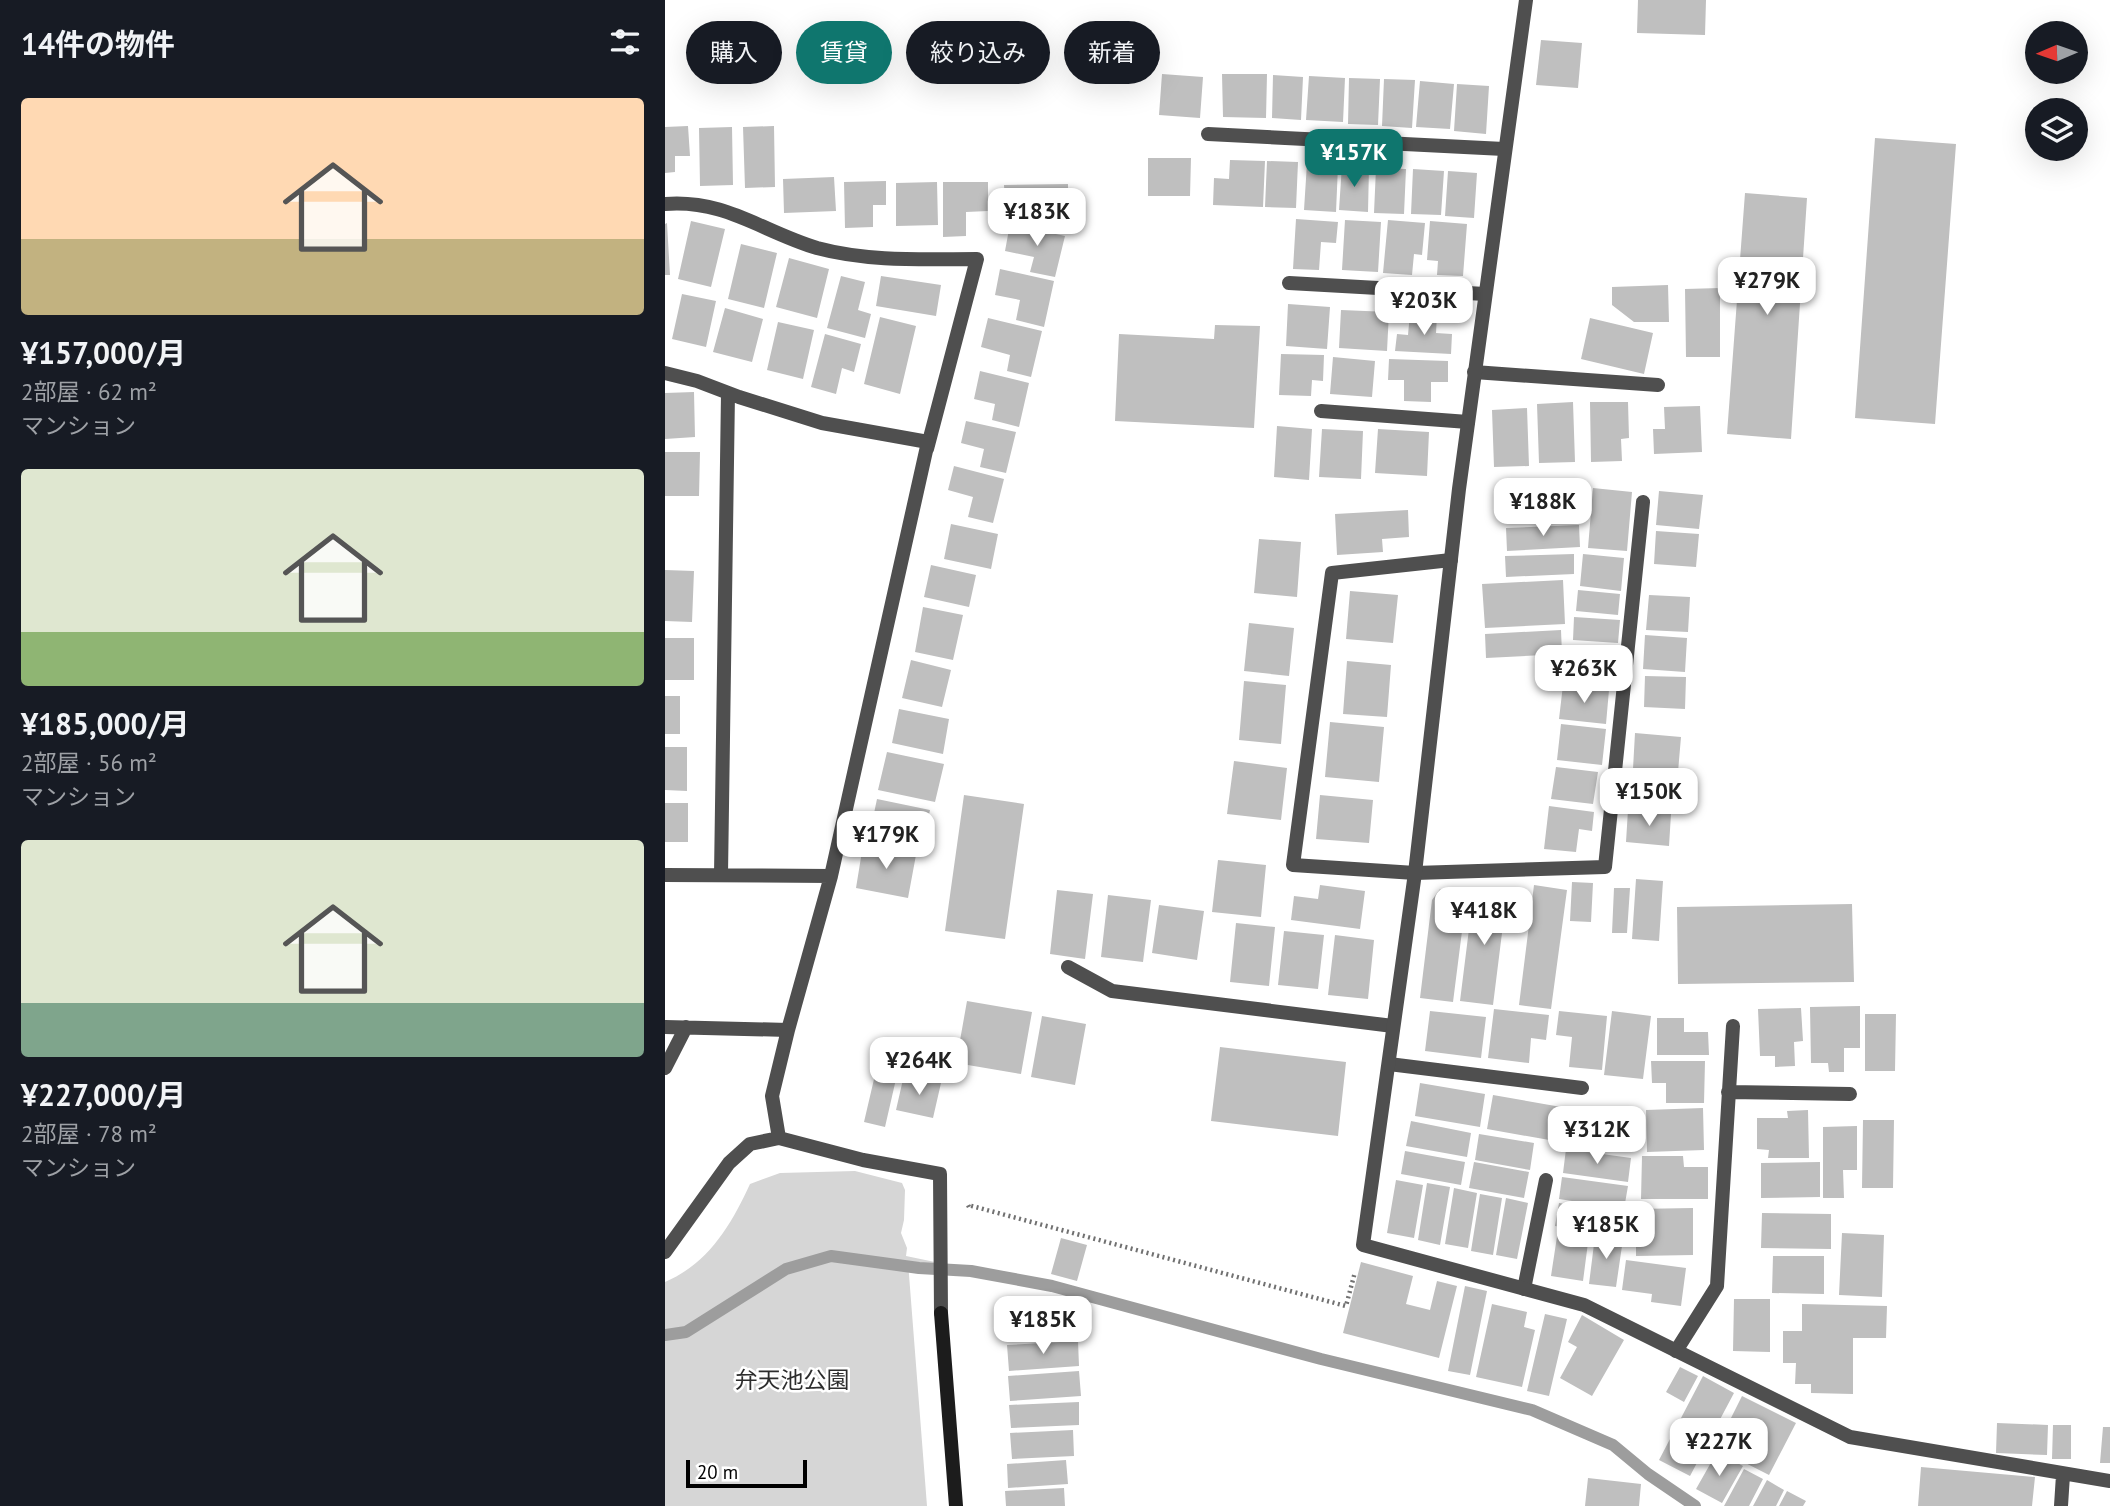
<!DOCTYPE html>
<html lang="ja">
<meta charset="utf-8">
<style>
body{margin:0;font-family:"PT Sans","Noto Sans JP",sans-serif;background:#242831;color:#f1f3f6;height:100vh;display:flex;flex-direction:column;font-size:26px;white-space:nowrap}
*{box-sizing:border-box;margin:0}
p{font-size:23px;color:#9ea1a6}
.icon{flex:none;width:38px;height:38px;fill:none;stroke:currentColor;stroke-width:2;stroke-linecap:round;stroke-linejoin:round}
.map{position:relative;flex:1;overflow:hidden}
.panel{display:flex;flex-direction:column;background:#171b24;width:665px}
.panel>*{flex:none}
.banner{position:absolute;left:21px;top:21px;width:665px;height:63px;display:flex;gap:14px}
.needle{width:46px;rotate:268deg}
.fabs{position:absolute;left:1360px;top:21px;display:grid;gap:14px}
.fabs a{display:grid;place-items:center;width:63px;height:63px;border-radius:50%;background:#171b24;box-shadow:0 7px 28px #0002;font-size:35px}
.scale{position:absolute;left:21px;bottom:18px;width:121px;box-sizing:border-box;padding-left:7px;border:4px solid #000;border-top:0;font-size:19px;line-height:24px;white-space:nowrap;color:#000;-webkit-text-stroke:5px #fff;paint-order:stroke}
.price{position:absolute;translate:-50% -60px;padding:0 16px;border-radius:14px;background:#fff;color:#222;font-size:23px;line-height:46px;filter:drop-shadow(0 2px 4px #0008)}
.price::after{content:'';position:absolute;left:50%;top:42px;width:21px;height:16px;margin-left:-10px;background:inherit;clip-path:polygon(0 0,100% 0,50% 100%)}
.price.on{background:#0f766e;color:#fff}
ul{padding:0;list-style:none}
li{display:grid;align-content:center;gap:14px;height:371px;padding:0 21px}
li span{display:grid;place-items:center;height:217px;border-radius:7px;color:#555}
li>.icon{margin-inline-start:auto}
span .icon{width:126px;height:126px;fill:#fffc;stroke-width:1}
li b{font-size:30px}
h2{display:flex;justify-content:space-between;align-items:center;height:84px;padding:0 21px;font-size:30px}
.tag{padding:0 24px;border-radius:32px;background:#171b24;box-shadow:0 7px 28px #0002;font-size:24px;line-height:63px}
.tag.on{background:#0f766e;color:#fff}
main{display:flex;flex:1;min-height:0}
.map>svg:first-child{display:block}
</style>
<main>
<section class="panel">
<h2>14件の物件<svg class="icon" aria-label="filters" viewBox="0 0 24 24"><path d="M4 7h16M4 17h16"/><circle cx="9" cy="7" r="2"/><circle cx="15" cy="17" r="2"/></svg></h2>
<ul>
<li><span style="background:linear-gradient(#ffd9b3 65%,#c2b280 0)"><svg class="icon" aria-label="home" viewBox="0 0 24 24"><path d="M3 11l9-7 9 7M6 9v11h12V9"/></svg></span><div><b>¥157,000/月</b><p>2部屋 · 62 m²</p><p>マンション</p></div></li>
<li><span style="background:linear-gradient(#dfe7d0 75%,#8fb573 0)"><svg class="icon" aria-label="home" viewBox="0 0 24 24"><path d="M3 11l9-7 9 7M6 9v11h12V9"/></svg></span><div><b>¥185,000/月</b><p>2部屋 · 56 m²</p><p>マンション</p></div></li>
<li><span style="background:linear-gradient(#dfe7d0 75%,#7fa58c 0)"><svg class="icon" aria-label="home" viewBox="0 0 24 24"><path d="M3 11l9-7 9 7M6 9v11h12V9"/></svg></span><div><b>¥227,000/月</b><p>2部屋 · 78 m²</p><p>マンション</p></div></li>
</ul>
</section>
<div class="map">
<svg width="1445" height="1506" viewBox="0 0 1445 1506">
<rect width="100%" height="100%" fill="#fff"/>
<!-- green -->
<path fill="#d6d6d6" d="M 190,1171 L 237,1183 L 240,1190 L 239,1220 L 236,1233 L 242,1248 L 241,1256 L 371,1283 L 243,1262 L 262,1506 L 0,1506 L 0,1282 C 44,1263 66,1225 85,1184 L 115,1173 Z"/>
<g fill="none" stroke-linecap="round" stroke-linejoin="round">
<!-- stream -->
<path stroke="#9d9d9d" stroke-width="12" d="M 0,1335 L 21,1332 L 121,1269 L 166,1256 L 254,1268 L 306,1271 L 387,1286 L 656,1359 L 867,1410 L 948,1445 L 983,1474 L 1030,1506"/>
</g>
<!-- building -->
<path fill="#bfbfbf" d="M 973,0 L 1041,0 L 1040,35 L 972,33 Z
M 876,40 L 917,43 L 913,88 L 871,85 Z
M 497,74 L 538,77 L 535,118 L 494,115 Z
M 557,74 L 602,74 L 601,118 L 558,117 Z
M 608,75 L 638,77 L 636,120 L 607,118 Z
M 644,76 L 680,78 L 678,122 L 641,120 Z
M 684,78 L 715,79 L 713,125 L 683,124 Z
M 719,79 L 750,80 L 747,128 L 717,126 Z
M 755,81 L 789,84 L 785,129 L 751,127 Z
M 792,84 L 824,86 L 821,134 L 789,131 Z
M 23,126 L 25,156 L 10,156 L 10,172 L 0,173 L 0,127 Z
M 109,126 L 110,187 L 80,188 L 78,127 Z
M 67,127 L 68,185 L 35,186 L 34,128 Z
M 1210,138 L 1291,144 L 1270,424 L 1190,418 Z
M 483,158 L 526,158 L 525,196 L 483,196 Z
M 565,160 L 600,161 L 598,207 L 548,205 L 549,178 L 564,179 Z
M 602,161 L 633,162 L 631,208 L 600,207 Z
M 642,163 L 673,166 L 671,212 L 639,210 Z
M 677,165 L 704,167 L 703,212 L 674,210 Z
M 711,168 L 741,169 L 739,214 L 709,213 Z
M 748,169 L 779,171 L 776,215 L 746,214 Z
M 783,171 L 812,173 L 809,218 L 780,216 Z
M 169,177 L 171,211 L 119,213 L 118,179 Z
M 221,181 L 221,205 L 208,205 L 208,227 L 180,228 L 179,182 Z
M 272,182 L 273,225 L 231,226 L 231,183 Z
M 278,182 L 323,182 L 323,211 L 301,212 L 301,236 L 278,237 Z
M 403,184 L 403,219 L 341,221 L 339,185 Z
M 1080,193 L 1142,198 L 1126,439 L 1062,434 Z
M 631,219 L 673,222 L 671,243 L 656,242 L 654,270 L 628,269 Z
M 680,220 L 716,222 L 713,272 L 677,270 Z
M 723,220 L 760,223 L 757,255 L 749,254 L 747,275 L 718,273 Z
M 26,221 L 60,229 L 46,287 L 13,279 Z
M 765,221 L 802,224 L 798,276 L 772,275 L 773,261 L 762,260 Z
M 2,223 L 5,275 L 0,275 L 0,224 Z
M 345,224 L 400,236 L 390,277 L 365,272 L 369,257 L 340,251 Z
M 76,244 L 112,253 L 99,308 L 63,299 Z
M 124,258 L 164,269 L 152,318 L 111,307 Z
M 335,269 L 389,281 L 379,327 L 351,320 L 355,300 L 330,295 Z
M 176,276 L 200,282 L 193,310 L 206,314 L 200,338 L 162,328 Z
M 216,276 L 276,285 L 271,316 L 211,306 Z
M 1003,285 L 1004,322 L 969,322 L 947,305 L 947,287 Z
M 1055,288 L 1055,357 L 1021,357 L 1020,289 Z
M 17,294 L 51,301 L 41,347 L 7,339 Z
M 623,304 L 665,307 L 662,349 L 621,346 Z
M 60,308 L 98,319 L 87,362 L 48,352 Z
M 676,310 L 724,312 L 722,351 L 674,348 Z
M 745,313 L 772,315 L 771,333 L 787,334 L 786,354 L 730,351 L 732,334 L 743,335 Z
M 215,317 L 251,326 L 235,394 L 199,384 Z
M 323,318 L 377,331 L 366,377 L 342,371 L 345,355 L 316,347 Z
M 925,318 L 988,333 L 979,374 L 916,359 Z
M 113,322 L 149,330 L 138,379 L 102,370 Z
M 550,325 L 595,326 L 589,428 L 450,421 L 454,334 L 549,339 Z
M 160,334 L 196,344 L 189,372 L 177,368 L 171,394 L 146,387 Z
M 616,354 L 659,355 L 658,381 L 647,380 L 646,396 L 614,395 Z
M 668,357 L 710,361 L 707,397 L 665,394 Z
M 724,359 L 783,361 L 783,382 L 766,382 L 766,402 L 739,401 L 739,380 L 723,380 Z
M 315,371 L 364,383 L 354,427 L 327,420 L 330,404 L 309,399 Z
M 29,392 L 30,437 L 0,439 L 0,393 Z
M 908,402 L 910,462 L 874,463 L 872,404 Z
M 925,402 L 963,402 L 964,438 L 956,439 L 957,461 L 926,462 Z
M 1035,406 L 1037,452 L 989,454 L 988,429 L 1000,429 L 999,407 Z
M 862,408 L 864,466 L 829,467 L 827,410 Z
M 301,421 L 351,432 L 341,473 L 315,467 L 319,449 L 296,443 Z
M 612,426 L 647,429 L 644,480 L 609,477 Z
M 657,429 L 698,431 L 696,479 L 654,477 Z
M 713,429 L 764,432 L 762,476 L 710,473 Z
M 0,452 L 35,452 L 34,496 L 0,496 Z
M 289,466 L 339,479 L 328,523 L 303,517 L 308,497 L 283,490 Z
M 928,488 L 967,492 L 962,551 L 923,548 Z
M 994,491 L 1038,495 L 1034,529 L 991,525 Z
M 911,493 L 912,518 L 842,522 L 841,497 Z
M 743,510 L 744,537 L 717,539 L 718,552 L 672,555 L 670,514 Z
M 286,524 L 333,534 L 326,569 L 279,559 Z
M 914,525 L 915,547 L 842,551 L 841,528 Z
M 991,531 L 1034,534 L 1031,567 L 989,564 Z
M 594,539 L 636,542 L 632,597 L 589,593 Z
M 909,554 L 909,574 L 841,577 L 840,556 Z
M 918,554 L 959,558 L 956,591 L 915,586 Z
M 266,565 L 311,575 L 304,607 L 259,597 Z
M 0,570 L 29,571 L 27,622 L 0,621 Z
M 898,580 L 900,624 L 820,628 L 817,584 Z
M 913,590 L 955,594 L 953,615 L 911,611 Z
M 685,591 L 733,595 L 728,643 L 681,639 Z
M 984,595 L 1025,597 L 1023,632 L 981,630 Z
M 258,607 L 298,615 L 288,660 L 250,652 Z
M 909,617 L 955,620 L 953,643 L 908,640 Z
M 584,623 L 629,628 L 624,676 L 579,671 Z
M 896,630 L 897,654 L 821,658 L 820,634 Z
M 980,635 L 1022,638 L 1020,672 L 978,669 Z
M 0,638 L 29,638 L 29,680 L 0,680 Z
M 906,645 L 951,649 L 948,684 L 903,680 Z
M 246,660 L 286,670 L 277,707 L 237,698 Z
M 682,661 L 726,665 L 722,717 L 678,714 Z
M 980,676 L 1021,677 L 1020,709 L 979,707 Z
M 579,681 L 621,685 L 616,744 L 574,740 Z
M 898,685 L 944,690 L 941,724 L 894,719 Z
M 0,696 L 15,696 L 15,734 L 0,734 Z
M 234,709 L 284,719 L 278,754 L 227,743 Z
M 665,722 L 719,727 L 714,782 L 660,777 Z
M 896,724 L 941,729 L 937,765 L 892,760 Z
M 970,733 L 1016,737 L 1013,772 L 968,769 Z
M 0,747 L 22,747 L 22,791 L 0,790 Z
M 222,752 L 279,764 L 270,802 L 213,790 Z
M 569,761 L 622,768 L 616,820 L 562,814 Z
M 891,767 L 933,772 L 928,804 L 886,799 Z
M 966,773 L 1011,777 L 1008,810 L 963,806 Z
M 299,795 L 359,804 L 340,939 L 280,931 Z
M 655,795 L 708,800 L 704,843 L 651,839 Z
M 212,799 L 265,810 L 257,848 L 204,837 Z
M 0,803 L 23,803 L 23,842 L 0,842 Z
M 884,806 L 929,812 L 927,831 L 914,829 L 911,852 L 879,849 Z
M 963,810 L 1006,814 L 1004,846 L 961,842 Z
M 198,845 L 251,855 L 243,898 L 191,888 Z
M 553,860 L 601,865 L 596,917 L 547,912 Z
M 971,879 L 998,881 L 994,941 L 967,939 Z
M 907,882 L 928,883 L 926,922 L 905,921 Z
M 655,885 L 700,891 L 695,929 L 626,920 L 629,896 L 653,899 Z
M 869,885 L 902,890 L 886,1009 L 854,1005 Z
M 949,888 L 965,888 L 962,933 L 947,933 Z
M 775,889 L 802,892 L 788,1002 L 755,998 L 767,900 Z
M 809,889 L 842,893 L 828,1005 L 795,1001 Z
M 392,890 L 428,894 L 420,959 L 385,954 Z
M 443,895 L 486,900 L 478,962 L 436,957 Z
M 1187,904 L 1189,982 L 1013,984 L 1012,907 Z
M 494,905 L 539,911 L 532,960 L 487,953 Z
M 571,923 L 610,927 L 604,986 L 565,982 Z
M 619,931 L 659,935 L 653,989 L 613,985 Z
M 670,935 L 709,940 L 703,999 L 663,995 Z
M 302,1001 L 367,1012 L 356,1074 L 291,1063 Z
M 1195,1006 L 1195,1048 L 1179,1048 L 1179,1072 L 1164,1072 L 1163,1063 L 1146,1063 L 1145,1007 Z
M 1136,1008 L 1138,1041 L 1129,1042 L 1130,1066 L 1110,1067 L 1110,1056 L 1095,1056 L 1093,1009 Z
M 829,1009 L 884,1015 L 881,1040 L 866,1038 L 864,1063 L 823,1058 Z
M 765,1011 L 821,1017 L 816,1058 L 760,1051 Z
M 894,1011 L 942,1016 L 937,1070 L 904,1067 L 907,1037 L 891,1035 Z
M 947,1011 L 986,1016 L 978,1079 L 939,1075 Z
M 1200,1014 L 1231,1014 L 1230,1071 L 1200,1071 Z
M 377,1016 L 421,1024 L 410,1085 L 366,1077 Z
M 992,1018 L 1019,1018 L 1019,1032 L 1043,1032 L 1044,1055 L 992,1055 Z
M 555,1047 L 681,1062 L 673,1136 L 546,1121 Z
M 986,1061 L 1040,1061 L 1039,1103 L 1001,1103 L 1001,1083 L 987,1083 Z
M 213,1062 L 234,1066 L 220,1127 L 199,1122 Z
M 239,1075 L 276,1083 L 268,1118 L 231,1110 Z
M 755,1083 L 820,1094 L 815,1127 L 750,1116 Z
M 828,1095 L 896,1107 L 890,1141 L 822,1129 Z
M 906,1106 L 974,1116 L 968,1152 L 901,1142 Z
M 1038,1108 L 1039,1150 L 982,1152 L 981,1110 Z
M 1143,1110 L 1144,1158 L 1103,1158 L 1104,1150 L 1092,1149 L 1092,1118 L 1123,1118 L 1122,1111 Z
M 1198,1120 L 1229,1120 L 1228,1188 L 1197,1188 Z
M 746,1121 L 806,1133 L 802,1157 L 741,1146 Z
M 1192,1126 L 1192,1170 L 1178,1170 L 1179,1198 L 1158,1198 L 1158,1127 Z
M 814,1134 L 869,1143 L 865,1170 L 810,1160 Z
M 901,1149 L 966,1158 L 963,1182 L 898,1173 Z
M 740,1151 L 800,1162 L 796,1185 L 736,1174 Z
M 977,1156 L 1018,1156 L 1019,1167 L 1043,1167 L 1043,1199 L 976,1199 Z
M 809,1162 L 864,1172 L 859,1198 L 804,1188 Z
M 1155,1162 L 1155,1197 L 1096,1198 L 1096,1163 Z
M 897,1177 L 963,1186 L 959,1209 L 894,1199 Z
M 731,1180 L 758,1185 L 749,1238 L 722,1233 Z
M 762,1183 L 785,1187 L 775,1245 L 753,1240 Z
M 789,1188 L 812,1193 L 803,1248 L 780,1244 Z
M 815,1194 L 837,1198 L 828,1255 L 806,1251 Z
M 841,1198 L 863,1203 L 852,1259 L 831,1255 Z
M 894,1203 L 959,1212 L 955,1236 L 890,1226 Z
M 1028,1208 L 1028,1255 L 971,1256 L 971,1209 Z
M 1097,1213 L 1166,1214 L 1166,1249 L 1096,1248 Z
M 893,1230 L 924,1235 L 918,1281 L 886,1276 Z
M 1177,1233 L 1219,1235 L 1217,1297 L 1174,1295 Z
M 930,1236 L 958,1239 L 951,1287 L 924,1284 Z
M 396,1238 L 422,1245 L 412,1281 L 386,1274 Z
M 1108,1256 L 1159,1256 L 1159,1294 L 1107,1293 Z
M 961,1260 L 1021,1268 L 1016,1306 L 986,1302 L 987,1294 L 957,1290 Z
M 696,1262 L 748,1276 L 741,1304 L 765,1310 L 772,1281 L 792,1286 L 774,1358 L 678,1333 Z
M 800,1286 L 822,1291 L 805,1375 L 783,1371 Z
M 1069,1299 L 1105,1299 L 1105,1352 L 1068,1351 Z
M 827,1304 L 862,1312 L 859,1327 L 870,1330 L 857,1387 L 811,1377 Z
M 1137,1304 L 1222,1306 L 1221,1338 L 1188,1338 L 1188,1394 L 1146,1393 L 1146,1384 L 1130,1384 L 1131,1363 L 1118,1363 L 1118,1331 L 1137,1331 Z
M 408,1313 L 410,1333 L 343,1338 L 342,1318 Z
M 880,1314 L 902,1319 L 884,1396 L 862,1391 Z
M 917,1315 L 959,1340 L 927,1396 L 895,1378 L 912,1347 L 903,1342 Z
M 413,1341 L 414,1366 L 344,1371 L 342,1345 Z
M 1015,1367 L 1033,1376 L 1019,1402 L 1001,1392 Z
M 414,1371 L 416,1396 L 345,1401 L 343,1376 Z
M 1038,1376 L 1069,1393 L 1025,1476 L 994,1460 Z
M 1077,1396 L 1131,1423 L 1104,1475 L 1051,1448 Z
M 414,1402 L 414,1425 L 346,1428 L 344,1405 Z
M 1332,1423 L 1383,1425 L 1382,1455 L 1331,1453 Z
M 1388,1425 L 1406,1425 L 1406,1459 L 1387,1459 Z
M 1438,1427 L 1445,1427 L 1445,1463 L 1435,1463 Z
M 408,1430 L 409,1456 L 347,1459 L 345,1433 Z
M 1052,1452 L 1078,1466 L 1057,1503 L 1031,1489 Z
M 401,1460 L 403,1484 L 343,1488 L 342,1464 Z
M 1256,1467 L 1370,1477 L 1367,1506 L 1253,1506 Z
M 1079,1469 L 1098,1479 L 1084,1506 L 1059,1506 Z
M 923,1478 L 976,1484 L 974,1506 L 920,1506 Z
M 1102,1480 L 1119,1490 L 1111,1506 L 1088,1506 Z
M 399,1488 L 400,1506 L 341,1506 L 340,1491 Z
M 1122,1491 L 1141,1501 L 1138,1506 L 1114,1506 Z"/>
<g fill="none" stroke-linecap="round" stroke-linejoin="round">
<!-- path -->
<path stroke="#717171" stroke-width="4.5" stroke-dasharray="2 3.5" stroke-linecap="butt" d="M 304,1207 L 303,1205 L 681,1306 L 690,1272"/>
<!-- lane -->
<path stroke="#4f4f4f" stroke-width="14" d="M 543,134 L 839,149
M 624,283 L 820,294
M 809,372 L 993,385
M 656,411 L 803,422
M 786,560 L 667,573 L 628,865 L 750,873 L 940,867 L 978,502
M 403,967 L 447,991 L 728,1026
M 724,1064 L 917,1088
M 1063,1092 L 1185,1094
M 859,1289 L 881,1180
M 1011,1351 L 1052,1286 L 1068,1026"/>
<!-- street -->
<path stroke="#4f4f4f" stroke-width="14" d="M 861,0 L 794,489 L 750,873 L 698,1245 L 919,1305 L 1185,1437 L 1445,1481
M 0,204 C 60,199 98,232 152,248 C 204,262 259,259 312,259 L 262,449
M 0,373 L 32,381 L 74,397 L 157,423 L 263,442 L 166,876 L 123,1030 L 107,1096 L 114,1138 L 198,1160 L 275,1174 L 276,1313
M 0,875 L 166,876
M 56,875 L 63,393
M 0,1027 L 123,1030
M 0,1068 L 21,1027
M 0,1252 L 64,1163 L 85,1144 L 114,1138
M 1396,1506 L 1398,1475"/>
<!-- secondary -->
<path stroke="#1c1c1c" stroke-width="14" d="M 276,1313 L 291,1506"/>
</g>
<g text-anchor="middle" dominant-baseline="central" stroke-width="5" stroke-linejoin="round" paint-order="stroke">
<!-- park labels -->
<g font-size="23" fill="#2d2d2d" stroke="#fff">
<text x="127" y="1379">弁天池公園</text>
</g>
</g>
</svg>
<div class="fabs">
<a><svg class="needle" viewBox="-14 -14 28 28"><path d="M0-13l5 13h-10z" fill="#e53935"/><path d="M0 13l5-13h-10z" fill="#9ea1a6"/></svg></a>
<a><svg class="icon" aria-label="layers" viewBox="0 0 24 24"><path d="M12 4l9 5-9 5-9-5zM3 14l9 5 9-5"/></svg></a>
</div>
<div class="scale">20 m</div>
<b class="price on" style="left:689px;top:189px">¥157K</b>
<b class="price" style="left:372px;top:248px">¥183K</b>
<b class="price" style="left:1102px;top:317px">¥279K</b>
<b class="price" style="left:759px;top:337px">¥203K</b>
<b class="price" style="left:878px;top:538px">¥188K</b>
<b class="price" style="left:919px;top:705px">¥263K</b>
<b class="price" style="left:984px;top:828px">¥150K</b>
<b class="price" style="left:221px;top:871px">¥179K</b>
<b class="price" style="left:819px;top:947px">¥418K</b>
<b class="price" style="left:254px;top:1097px">¥264K</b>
<b class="price" style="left:932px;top:1166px">¥312K</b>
<b class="price" style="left:941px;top:1261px">¥185K</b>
<b class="price" style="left:378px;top:1356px">¥185K</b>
<b class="price" style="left:1054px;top:1478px">¥227K</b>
<div class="banner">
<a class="tag">購入</a>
<a class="tag on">賃貸</a>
<a class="tag">絞り込み</a>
<a class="tag">新着</a>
</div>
</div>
</main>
